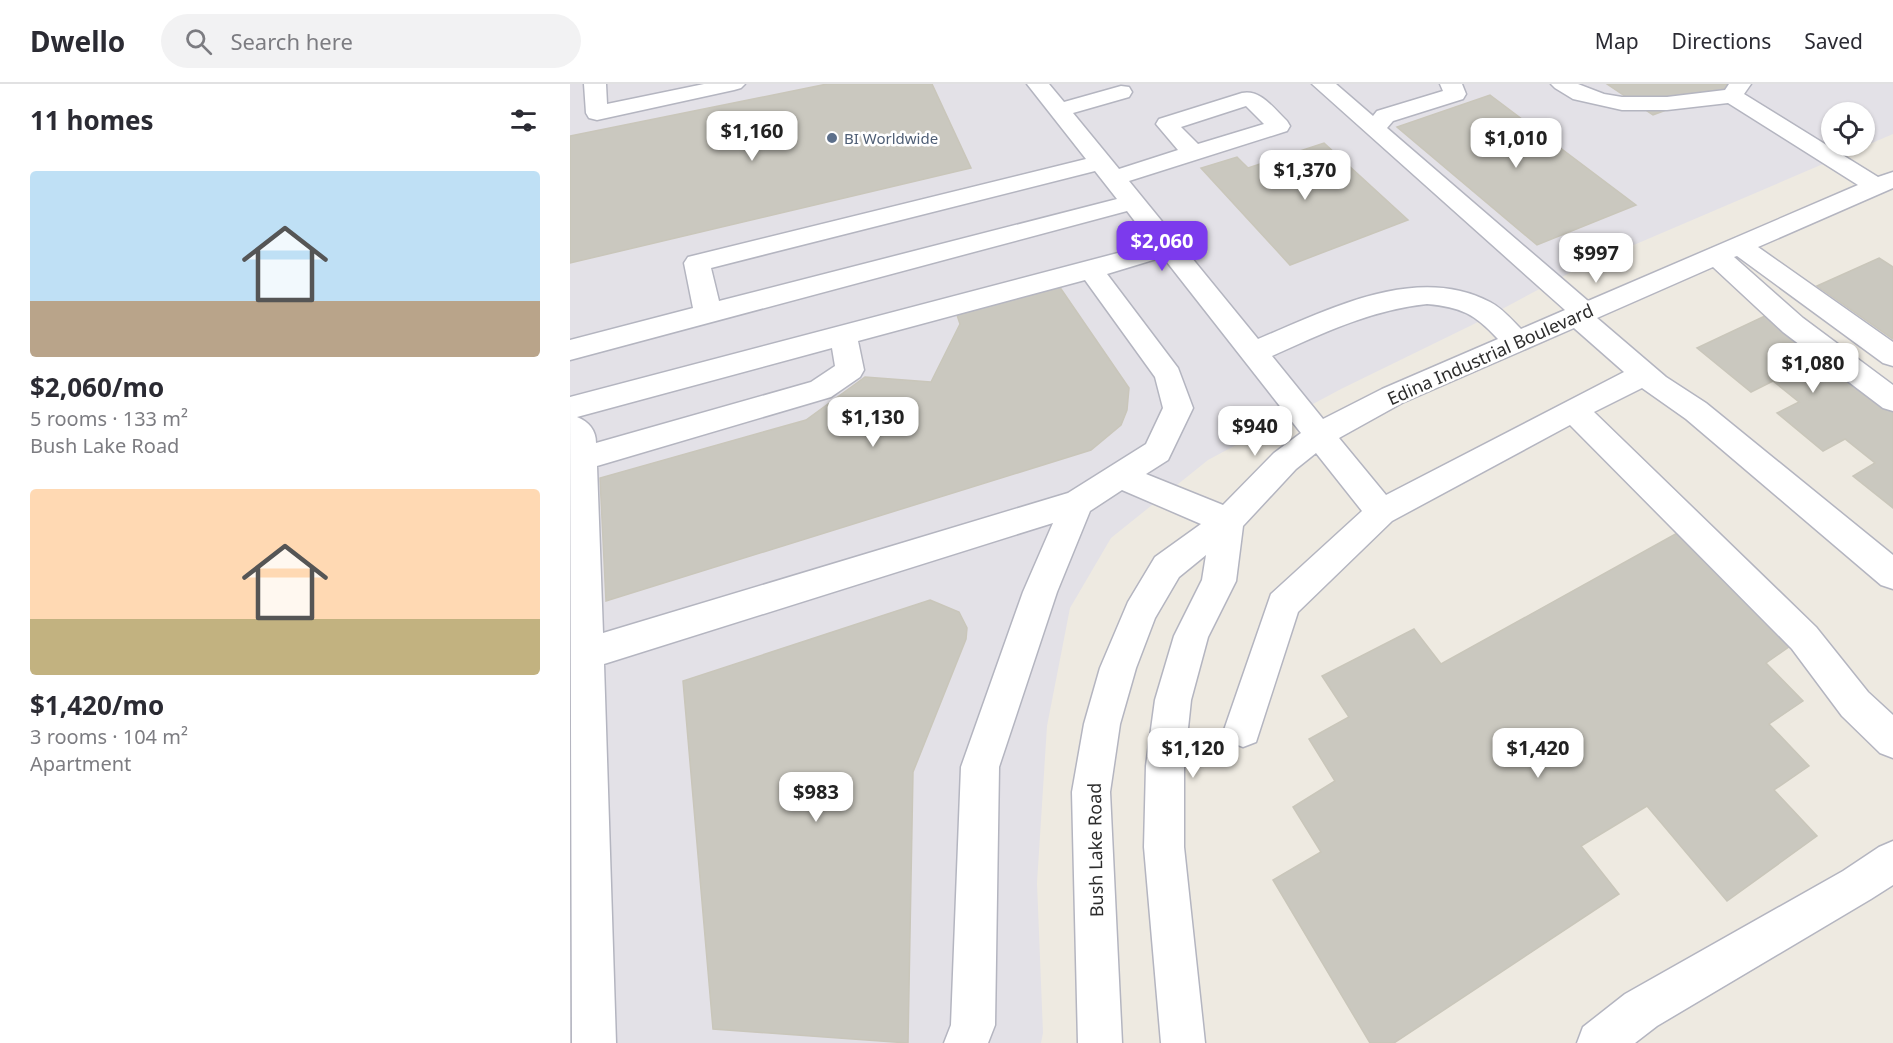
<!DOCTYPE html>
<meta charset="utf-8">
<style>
body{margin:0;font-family:"Noto Sans",sans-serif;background:#f2f2f3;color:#2b2b33;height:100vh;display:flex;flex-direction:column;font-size:22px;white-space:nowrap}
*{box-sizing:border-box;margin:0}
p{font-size:20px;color:#7c7c81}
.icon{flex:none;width:33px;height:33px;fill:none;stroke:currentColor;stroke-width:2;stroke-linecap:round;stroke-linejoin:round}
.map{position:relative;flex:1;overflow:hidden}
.sheet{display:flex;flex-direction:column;background:#fff;width:570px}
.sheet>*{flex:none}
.fabs{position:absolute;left:1251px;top:18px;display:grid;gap:12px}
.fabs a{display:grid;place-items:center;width:54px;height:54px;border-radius:50%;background:#fff;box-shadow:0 2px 4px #0004;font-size:30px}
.price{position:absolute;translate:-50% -51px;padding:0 14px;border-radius:12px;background:#fff;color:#222;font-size:20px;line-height:39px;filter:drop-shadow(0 2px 3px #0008)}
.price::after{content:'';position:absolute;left:50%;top:36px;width:18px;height:14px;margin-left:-9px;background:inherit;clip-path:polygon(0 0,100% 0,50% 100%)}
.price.on{background:#7c3aed;color:#fff}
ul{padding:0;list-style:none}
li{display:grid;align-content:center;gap:12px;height:318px;padding:0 30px}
li span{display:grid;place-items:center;height:186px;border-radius:6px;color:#555}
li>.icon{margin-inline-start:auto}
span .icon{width:108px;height:108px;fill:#fffc;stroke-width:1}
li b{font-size:26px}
h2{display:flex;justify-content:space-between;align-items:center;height:72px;padding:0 30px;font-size:26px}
header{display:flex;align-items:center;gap:36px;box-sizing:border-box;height:84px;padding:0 30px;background:#fff;border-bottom:2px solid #e1e1e2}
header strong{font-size:28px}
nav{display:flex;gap:33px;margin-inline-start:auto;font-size:21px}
.search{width:420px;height:54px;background:#f2f2f3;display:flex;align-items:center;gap:15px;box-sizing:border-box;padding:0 21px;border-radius:33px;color:#7c7c81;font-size:22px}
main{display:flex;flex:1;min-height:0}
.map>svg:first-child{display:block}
</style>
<header>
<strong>Dwello</strong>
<div class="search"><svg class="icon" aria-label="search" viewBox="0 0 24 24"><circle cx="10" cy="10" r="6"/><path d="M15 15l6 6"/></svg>Search here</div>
<nav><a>Map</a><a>Directions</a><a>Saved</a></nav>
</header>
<main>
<section class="sheet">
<h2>11 homes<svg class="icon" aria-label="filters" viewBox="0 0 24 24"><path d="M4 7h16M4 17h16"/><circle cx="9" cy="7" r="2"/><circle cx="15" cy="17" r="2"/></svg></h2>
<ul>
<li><span style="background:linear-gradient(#bfe0f5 70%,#b9a48a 0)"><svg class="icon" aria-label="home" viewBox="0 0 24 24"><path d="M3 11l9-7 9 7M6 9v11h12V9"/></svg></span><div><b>$2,060/mo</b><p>5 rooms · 133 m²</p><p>Bush Lake Road</p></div></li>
<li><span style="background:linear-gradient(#ffd9b3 70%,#c2b280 0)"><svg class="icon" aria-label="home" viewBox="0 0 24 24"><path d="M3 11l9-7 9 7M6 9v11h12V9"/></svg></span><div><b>$1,420/mo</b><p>3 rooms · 104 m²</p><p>Apartment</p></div></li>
</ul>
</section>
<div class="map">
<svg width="1323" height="959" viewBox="0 0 1323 959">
<rect width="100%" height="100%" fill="#eeeae1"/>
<!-- industrial -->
<path fill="#e3e1e7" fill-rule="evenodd" d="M 0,0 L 1323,0 L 1323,50 L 1003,187 L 904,240 L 771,305 L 638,376 L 541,454 L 500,524 L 477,642 L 467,799 L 473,949 L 471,959 L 0,959 ZM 1262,28 L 1294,28 L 1294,62 L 1262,62 Z"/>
<!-- building -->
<path fill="#cac8bf" stroke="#c9c6ba" stroke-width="1.5" d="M 257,0 L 362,0 L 401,84 L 0,179 L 0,52 Z
M 1037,0 L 1167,0 L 1083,31 Z
M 920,11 L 1066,121 L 967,161 L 827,43 Z
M 754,59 L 838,136 L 720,181 L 631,84 L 667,73 L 678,84 Z
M 1309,174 L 1323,183 L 1323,255 L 1247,202 Z
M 489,202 L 559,304 L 557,326 L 551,341 L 521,366 L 36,517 L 30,394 L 236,336 L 295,293 L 361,298 L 390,240 L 387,231 Z
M 1201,229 L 1323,321 L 1323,424 L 1283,392 L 1305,379 L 1275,355 L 1253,367 L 1207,329 L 1229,318 L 1203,297 L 1181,308 L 1127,264 Z
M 1111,447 L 1226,558 L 1196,579 L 1233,617 L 1199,640 L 1239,682 L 1204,706 L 1247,752 L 1157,817 L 1077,722 L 1011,762 L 1049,810 L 824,959 L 800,959 L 703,796 L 751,768 L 723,723 L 765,697 L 739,655 L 779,633 L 752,592 L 844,545 L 871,580 Z
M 360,516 L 389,528 L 397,544 L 396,555 L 343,688 L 338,959 L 143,945 L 113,597 Z"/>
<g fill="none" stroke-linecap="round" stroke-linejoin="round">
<defs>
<path id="minor" d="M 14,0 L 36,0 L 37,20 L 134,0 L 175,0 L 171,4 L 164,6 L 27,36 L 19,34 L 16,29 Z
M 457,0 L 479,0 L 494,18 L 551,2 L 559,3 L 562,8 L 559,13 L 503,29 L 549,85 L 608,66 L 586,40 L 589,35 L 672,9 C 691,5 704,25 717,37 L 720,42 L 717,47 L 559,97 L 688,255 C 758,226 846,179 920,218 C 932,224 942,236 951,245 L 995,226 L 742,0 L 766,0 L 803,32 L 807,27 L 873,7 L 870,0 L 892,0 L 896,10 L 893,15 L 823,37 L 817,44 L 1018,217 L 1288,101 L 1158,19 L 1097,26 L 1052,26 L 1003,15 L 985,4 L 981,0 L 1008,0 L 1034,10 L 1052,13 L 1097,13 L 1155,6 L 1159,0 L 1181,0 L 1174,10 L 1308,93 L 1323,88 L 1323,104 L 1188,163 L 1323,258 L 1323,282 L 1313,279 L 1167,172 L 1164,173 L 1233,234 L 1323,301 L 1323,327 L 1313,324 L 1213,248 L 1143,183 L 1027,234 L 1096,293 L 1136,319 L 1323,471 L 1323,505 L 1311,501 L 1116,335 L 1072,304 L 1024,328 L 1246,543 L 1298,608 L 1323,631 L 1323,674 L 1310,669 L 1272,632 L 1222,565 L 1000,341 L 822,437 L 728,528 L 686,658 L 673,663 L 660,658 L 654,646 L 701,510 L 792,427 L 746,369 L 726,385 L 673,442 L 666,497 L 638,553 L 621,616 L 614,682 L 614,763 L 635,959 L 591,959 L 574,763 L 576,682 L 585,616 L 604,552 L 632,496 L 636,471 L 609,493 L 585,534 L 566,584 L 550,640 L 540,708 L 552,959 L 508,959 L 502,708 L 514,640 L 530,584 L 558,518 L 585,473 L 631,440 L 552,406 L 520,427 L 487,508 L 429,683 L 425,941 L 418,959 L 374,959 L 381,941 L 391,683 L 453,508 L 483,439 L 34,580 L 46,959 L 2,959 L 0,313 L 582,160 L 557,127 L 0,276 L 0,256 L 123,224 L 114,179 L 118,173 L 516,75 ZM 676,22 L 694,40 L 628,60 L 611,43 ZM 525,87 L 547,115 L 149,217 L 141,184 ZM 593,173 L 731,349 L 704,369 L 653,421 L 576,390 L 598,376 L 623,324 L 608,284 L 537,190 ZM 515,196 L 585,293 L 593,324 L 576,360 L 498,409 L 33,549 L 27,382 L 261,313 L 290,293 L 294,286 L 288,257 ZM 857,220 C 891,223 905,230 928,255 L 812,305 L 753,335 L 702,272 C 753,249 801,226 857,220 ZM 1004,244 L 1054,288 L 816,411 L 769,354 L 832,319 ZM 262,264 L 265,282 L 241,298 L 26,359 C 26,346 19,338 7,333 Z
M 1323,757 L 1323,801 L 1301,815 L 1087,942 L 1065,959 L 1007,959 L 1013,943 L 1055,910 L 1273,787 L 1309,763 Z"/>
</defs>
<!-- minor casing -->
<use href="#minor" stroke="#b4b5c0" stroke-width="3"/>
<!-- minor -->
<use href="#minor" fill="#fff" fill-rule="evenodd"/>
</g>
<!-- markers -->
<circle fill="#5c6f8a" stroke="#fff" stroke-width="2" cx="262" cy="54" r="6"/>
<g text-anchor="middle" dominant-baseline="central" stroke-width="5" stroke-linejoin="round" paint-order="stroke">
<!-- far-service labels -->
<g font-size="15" fill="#4e5e75" stroke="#fff" text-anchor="start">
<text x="274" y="54">BI Worldwide</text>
</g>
<!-- street labels -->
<g font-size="18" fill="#2d2d2d" stroke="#fff">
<text transform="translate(920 270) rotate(-24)">Edina Industrial Boulevard</text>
<text transform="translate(525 766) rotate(-91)">Bush Lake Road</text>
</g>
</g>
</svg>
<div class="fabs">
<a><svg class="icon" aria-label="locate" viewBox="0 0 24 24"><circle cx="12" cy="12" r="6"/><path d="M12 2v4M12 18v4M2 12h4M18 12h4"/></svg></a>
</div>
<b class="price" style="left:182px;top:78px">$1,160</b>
<b class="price" style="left:946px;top:85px">$1,010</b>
<b class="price" style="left:735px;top:117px">$1,370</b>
<b class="price on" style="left:592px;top:188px">$2,060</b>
<b class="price" style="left:1026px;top:200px">$997</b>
<b class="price" style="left:1243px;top:310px">$1,080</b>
<b class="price" style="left:303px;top:364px">$1,130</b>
<b class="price" style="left:685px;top:373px">$940</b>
<b class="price" style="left:623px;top:695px">$1,120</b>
<b class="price" style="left:968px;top:695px">$1,420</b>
<b class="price" style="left:246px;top:739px">$983</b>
</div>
</main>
